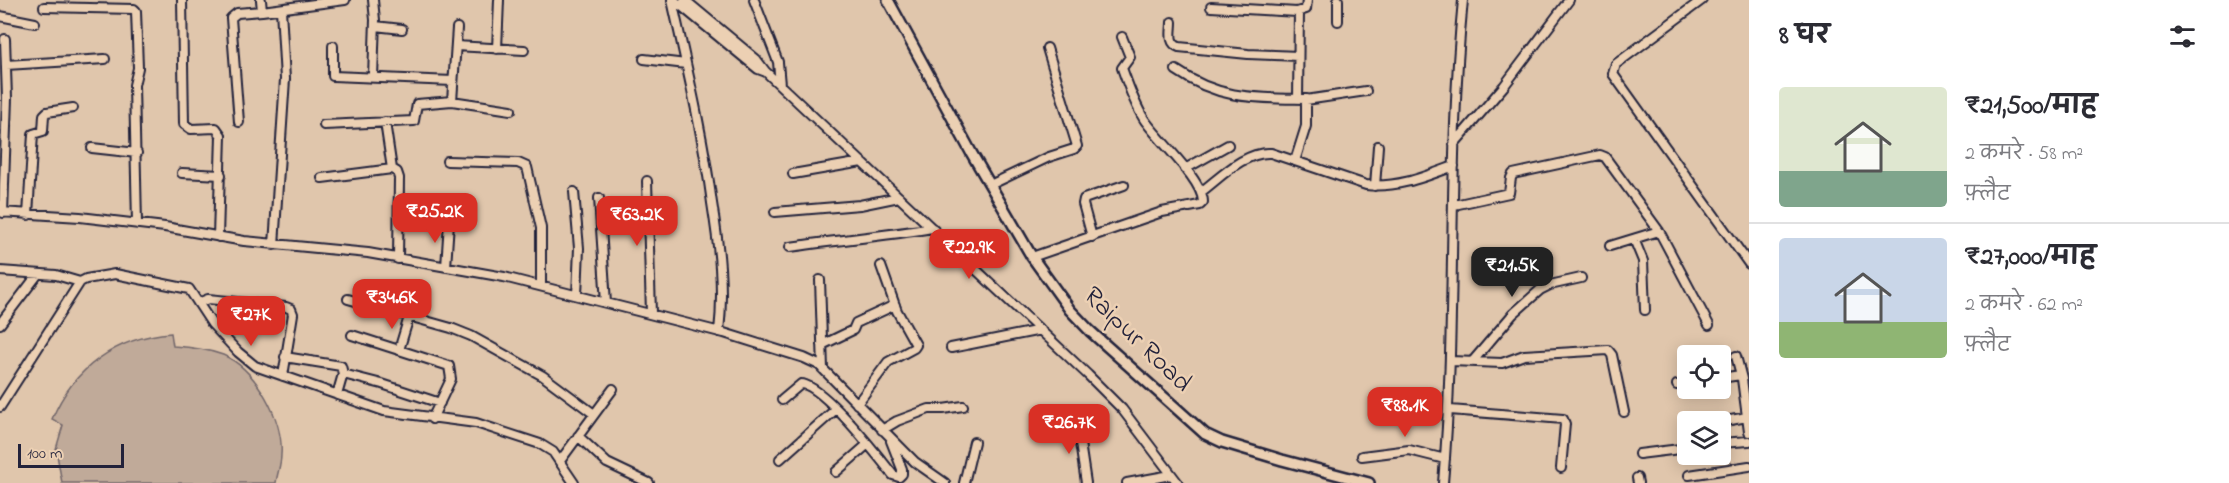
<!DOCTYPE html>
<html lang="hi">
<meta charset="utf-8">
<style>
body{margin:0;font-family:"Indie Flower","Playpen Sans Deva",sans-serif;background:#f2f2f3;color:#2b2b33;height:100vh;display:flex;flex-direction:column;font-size:22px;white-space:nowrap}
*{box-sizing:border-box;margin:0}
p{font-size:20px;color:#7c7c81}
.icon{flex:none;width:33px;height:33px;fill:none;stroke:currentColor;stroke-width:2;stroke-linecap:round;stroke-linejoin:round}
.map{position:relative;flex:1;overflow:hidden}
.drawer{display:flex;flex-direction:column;background:#fff;width:480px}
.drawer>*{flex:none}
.controls{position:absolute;left:1677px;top:345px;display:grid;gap:12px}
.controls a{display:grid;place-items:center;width:54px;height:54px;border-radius:6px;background:#fff;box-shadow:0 3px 15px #0003;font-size:30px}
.scale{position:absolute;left:18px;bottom:15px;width:106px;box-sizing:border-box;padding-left:6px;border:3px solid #22223b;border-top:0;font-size:16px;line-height:21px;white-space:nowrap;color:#22223b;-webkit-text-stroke:4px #ecd0b3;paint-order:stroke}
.price{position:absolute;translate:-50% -51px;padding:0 14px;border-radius:12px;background:#d93025;color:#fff;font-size:20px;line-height:39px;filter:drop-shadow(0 2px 3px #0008)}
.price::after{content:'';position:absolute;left:50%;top:36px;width:18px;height:14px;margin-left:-9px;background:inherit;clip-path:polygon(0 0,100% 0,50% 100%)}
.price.on{background:#222;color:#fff}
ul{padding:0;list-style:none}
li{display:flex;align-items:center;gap:18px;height:150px;padding:0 30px}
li+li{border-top:2px solid #e1e1e2}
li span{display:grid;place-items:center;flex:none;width:168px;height:120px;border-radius:6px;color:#555}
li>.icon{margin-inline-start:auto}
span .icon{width:72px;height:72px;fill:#fffc;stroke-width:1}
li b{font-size:26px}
h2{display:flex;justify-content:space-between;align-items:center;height:72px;padding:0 30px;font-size:26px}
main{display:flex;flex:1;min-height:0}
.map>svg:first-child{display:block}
</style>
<main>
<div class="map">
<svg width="1749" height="483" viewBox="0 0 1749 483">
<rect width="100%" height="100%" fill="#e0c6ac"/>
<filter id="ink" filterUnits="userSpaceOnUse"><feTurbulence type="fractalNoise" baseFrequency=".0167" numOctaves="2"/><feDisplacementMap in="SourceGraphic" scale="12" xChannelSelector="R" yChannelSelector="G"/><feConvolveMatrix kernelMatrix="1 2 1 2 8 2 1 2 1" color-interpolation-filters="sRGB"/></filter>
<g filter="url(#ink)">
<!-- green -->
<path fill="#c0aa99" stroke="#71666a" stroke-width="1.5" d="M 171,333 L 173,346 C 190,347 207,349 223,355 C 256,369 284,420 281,455 C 281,465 277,474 276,483 L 62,483 L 56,449 L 63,425 L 52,419 C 73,368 117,337 171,333 Z"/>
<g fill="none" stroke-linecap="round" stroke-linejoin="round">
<defs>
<path id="minor" d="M 182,0 L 184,124 L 191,129 L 216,128 L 221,135 L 218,237
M 261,0 L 262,11 L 345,0
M 672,0 C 687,68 703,135 712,203 C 719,247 724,288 719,332
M 674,0 L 758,69 L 766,72 L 1088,375 L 1122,409 L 1178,483
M 685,0 L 756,59 L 765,71
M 754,0 L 778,62 L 780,85
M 1702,0 L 1616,64 L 1613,74 L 1749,264
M 44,7 L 134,9 L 136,11 L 138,68 L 134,85 L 137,224
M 1211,7 L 1297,12 L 1306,9 L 1307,0
M 0,16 L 35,23
M 1338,21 L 1338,0
M 1172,22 C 1172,32 1168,43 1179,47 L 1248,54 L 1298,56
M 375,26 L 402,29
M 333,46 L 333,76 L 453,81
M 456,46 L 524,50
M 497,49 L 499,0
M 644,59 L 686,64
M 6,65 L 105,59
M 1176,70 C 1219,100 1257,98 1307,99
M 373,77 L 375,20 L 373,0
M 1298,99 L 1299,12
M 452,101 L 457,28
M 239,122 L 231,18 L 237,13 L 262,11
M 385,122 L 392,169
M 324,125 L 414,121 L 417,104 L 452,101 L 511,110
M 1454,144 L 1504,86 L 1569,0
M 92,148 L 137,153
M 447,161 L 518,163 L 527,167 L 541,228 L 541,285
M 1295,161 L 1306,126 L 1306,100 L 1366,91
M 1185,169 L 1228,145
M 182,173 L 221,175
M 793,174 L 862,162
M 322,178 L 392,169 L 397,172 L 399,178 L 398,259
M 647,181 L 651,313
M 990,185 L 1049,157 L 1074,149 L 1077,146 L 1047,48
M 1375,186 L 1378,146
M 574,192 L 579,248 L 577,295
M 1201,192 C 1221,177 1245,151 1271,153 L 1366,185 C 1398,188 1424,177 1454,166
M 599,198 L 606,303
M 1454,205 L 1509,193 L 1511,178 L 1513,174 L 1600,155 L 1605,157 L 1659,231 L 1709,325
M 0,212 L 80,217 L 165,227 L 244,241 L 368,253 L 504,277 L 724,333 L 804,358 L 819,365 L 915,462 L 945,483
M 775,212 L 860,205 L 899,197
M 3,213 L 7,98 L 5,39
M 28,215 L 33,134 L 43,131 L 44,115 L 47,112 L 73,108
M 1092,237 L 1083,204 L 1084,199 L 1124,185
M 1634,239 L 1643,261 L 1645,310
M 274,245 L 285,79 L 281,9
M 1610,246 L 1659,231
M 790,247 C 838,240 885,236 932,228
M 1032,257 L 1162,212 L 1200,205 L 1203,202 C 1203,180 1157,139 1144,119 C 1134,103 1128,85 1122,68 L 1130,57 L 1122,37
M 446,267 L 449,222
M 0,271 L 56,275 L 80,282
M 820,280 L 823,369
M 348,299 L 451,328 L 471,336 L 543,376 L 594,414
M 198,303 L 208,299 L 286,307 L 291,309 L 293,314 L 283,376
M 0,324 L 38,274
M 352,335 L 449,366 L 451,379 L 432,419
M 822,345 L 853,330 L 856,323 L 895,305
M 951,348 L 1041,330
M 399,350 L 409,317
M 1736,356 L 1742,379 L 1749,432
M 285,357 L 341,366 L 343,374 L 337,395
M 1451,361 L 1502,363 L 1524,355 L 1608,350 L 1612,355 L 1624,412
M 1472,362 L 1513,314 L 1540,290 L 1550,285 L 1581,278
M 343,374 L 382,384 L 440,403
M 1720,378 L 1741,375
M 1677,385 L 1688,383
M 782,400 L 801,384 C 822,384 879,457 893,475 L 899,477 L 902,474 L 902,469 L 891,441
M 857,404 L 888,362 L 914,348 L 916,345 L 897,311 L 881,266
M 0,407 L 80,282 L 86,279 L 115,274 L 189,289 L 212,324 L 238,352 L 255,366 L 384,411 L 476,423 L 540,444 L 553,452 L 574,483
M 1450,410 L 1563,419 L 1565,424 L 1561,468
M 1720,422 L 1747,417
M 1077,423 L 1086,483
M 882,430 L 897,421 L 929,409 L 943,409 L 963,406
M 578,436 L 607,463 L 649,483
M 1720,443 L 1749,441
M 1639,454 L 1688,448
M 1362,456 L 1409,450 L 1445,459
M 780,459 L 836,409
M 560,461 L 613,389
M 836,472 L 868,444
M 1689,475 L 1749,466
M 1637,478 L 1638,483
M 964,483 L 974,442
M 1127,483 L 1171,475
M 1443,483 C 1457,322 1447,161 1463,0"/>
<path id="major" d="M 888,0 L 972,154 L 1032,257 L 1070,310 L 1090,331 L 1205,434 L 1222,442 L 1282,460 L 1369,483"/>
</defs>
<!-- minor casing -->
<use href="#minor" stroke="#22223b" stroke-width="12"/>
<!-- major casing -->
<use href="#major" stroke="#22223b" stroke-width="14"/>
<!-- minor -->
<use href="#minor" stroke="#ecd0b3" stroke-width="8"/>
<!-- major -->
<use href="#major" stroke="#ecd0b3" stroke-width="9"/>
</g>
</g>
<g text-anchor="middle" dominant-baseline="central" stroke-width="5" stroke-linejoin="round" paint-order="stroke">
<!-- street labels -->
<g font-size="27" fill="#22223b" stroke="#ecd0b3">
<text transform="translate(1137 340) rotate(44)">Raipur Road</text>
</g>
</g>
</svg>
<div class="controls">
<a><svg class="icon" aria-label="locate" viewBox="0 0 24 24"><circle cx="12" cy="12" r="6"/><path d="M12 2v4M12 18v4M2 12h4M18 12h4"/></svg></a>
<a><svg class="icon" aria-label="layers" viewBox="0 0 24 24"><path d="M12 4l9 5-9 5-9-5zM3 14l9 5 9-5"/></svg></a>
</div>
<div class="scale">100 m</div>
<b class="price" style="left:435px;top:244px">₹25.2K</b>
<b class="price" style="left:637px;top:247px">₹63.2K</b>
<b class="price" style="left:969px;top:280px">₹22.9K</b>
<b class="price on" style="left:1512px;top:298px">₹21.5K</b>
<b class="price" style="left:392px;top:330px">₹34.6K</b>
<b class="price" style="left:251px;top:347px">₹27K</b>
<b class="price" style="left:1405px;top:438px">₹88.1K</b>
<b class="price" style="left:1069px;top:455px">₹26.7K</b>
</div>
<section class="drawer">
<h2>8 घर<svg class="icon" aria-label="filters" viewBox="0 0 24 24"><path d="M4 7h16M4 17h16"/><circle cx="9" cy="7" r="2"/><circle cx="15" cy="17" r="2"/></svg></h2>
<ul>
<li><span style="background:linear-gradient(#dfe7d0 70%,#7fa58c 0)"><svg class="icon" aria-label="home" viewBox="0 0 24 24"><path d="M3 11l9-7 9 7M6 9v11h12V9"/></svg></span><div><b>₹21,500/माह</b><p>2 कमरे · 58 m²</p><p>फ़्लैट</p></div></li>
<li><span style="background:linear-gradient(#c9d6e8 70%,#8fb573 0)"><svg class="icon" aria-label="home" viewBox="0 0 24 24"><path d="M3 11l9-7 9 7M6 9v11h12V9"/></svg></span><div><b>₹27,000/माह</b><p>2 कमरे · 62 m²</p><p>फ़्लैट</p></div></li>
</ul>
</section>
</main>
